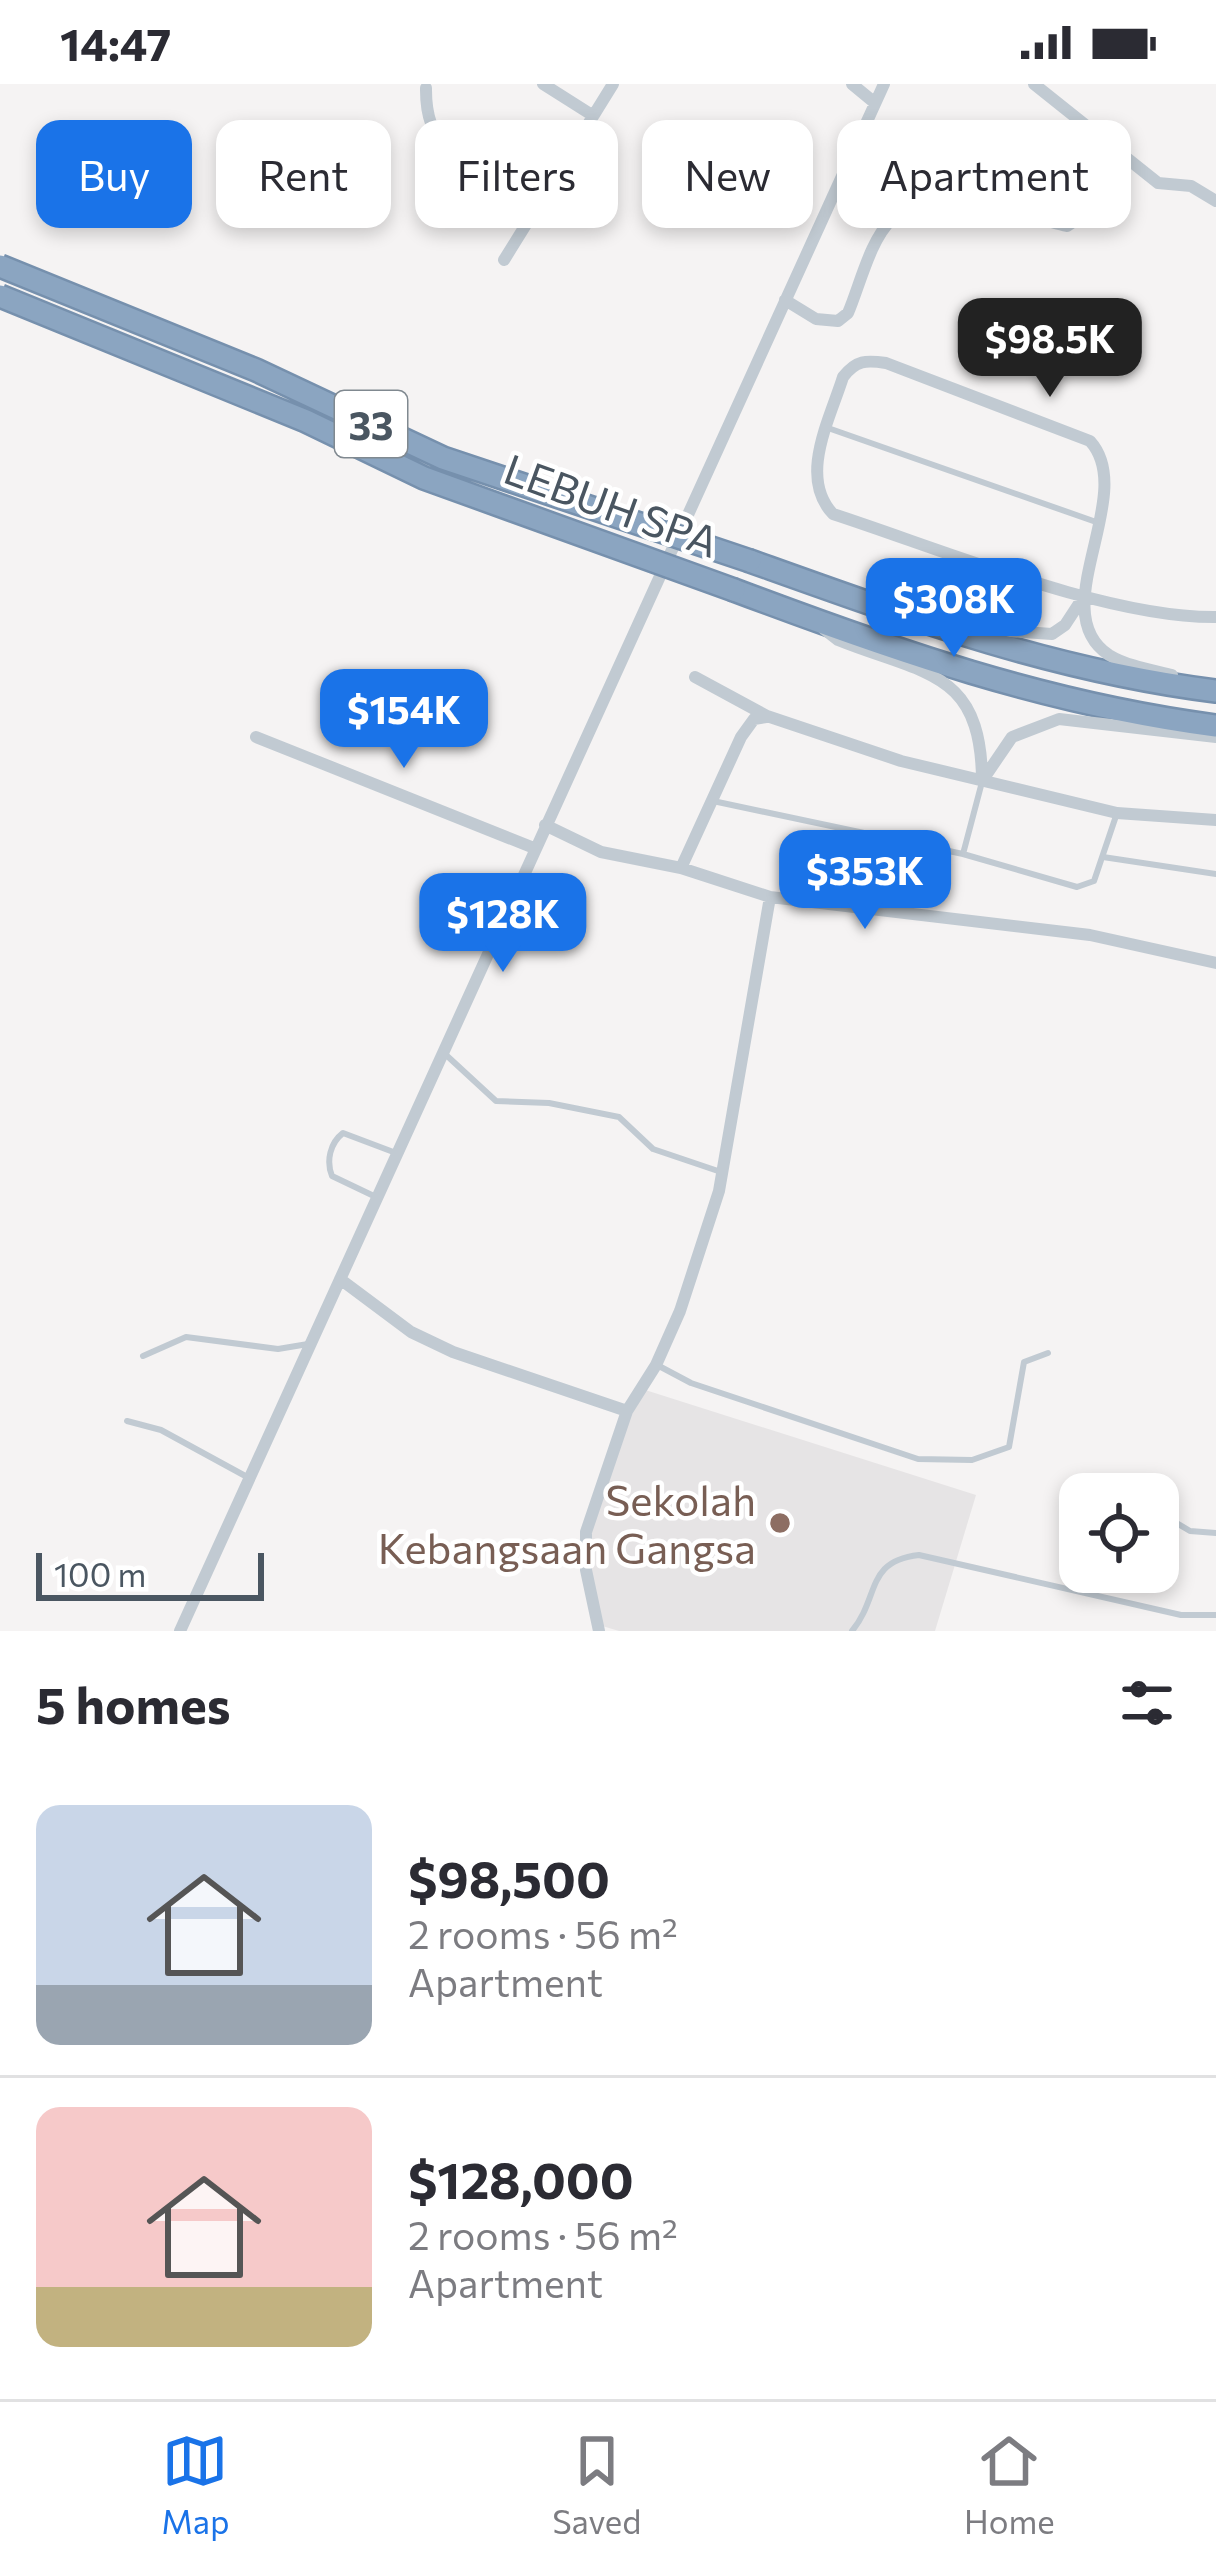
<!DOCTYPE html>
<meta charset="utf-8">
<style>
body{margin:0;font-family:Commissioner,sans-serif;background:#f2f2f3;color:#2b2b33;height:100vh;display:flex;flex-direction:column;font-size:45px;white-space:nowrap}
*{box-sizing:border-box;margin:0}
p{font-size:39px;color:#7c7c81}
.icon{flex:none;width:66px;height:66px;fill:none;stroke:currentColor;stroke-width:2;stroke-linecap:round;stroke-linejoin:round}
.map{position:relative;height:1547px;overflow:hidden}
.drawer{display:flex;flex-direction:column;background:#fff;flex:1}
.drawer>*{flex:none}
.hud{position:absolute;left:36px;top:36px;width:1146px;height:108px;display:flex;gap:24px}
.controls{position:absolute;left:1059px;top:1389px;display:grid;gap:24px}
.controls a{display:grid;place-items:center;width:120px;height:120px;border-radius:24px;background:#fff;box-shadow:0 6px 18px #0003;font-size:60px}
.scale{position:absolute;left:36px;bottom:30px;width:228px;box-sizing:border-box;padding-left:12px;border:6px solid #4a5661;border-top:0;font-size:33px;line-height:42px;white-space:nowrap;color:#4a5661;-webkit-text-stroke:9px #fff;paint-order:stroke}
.price{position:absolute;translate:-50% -102px;padding:0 27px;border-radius:24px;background:#1a73e8;color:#fff;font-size:39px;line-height:78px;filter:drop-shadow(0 3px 6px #0008)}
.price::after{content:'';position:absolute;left:50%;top:72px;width:36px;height:27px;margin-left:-18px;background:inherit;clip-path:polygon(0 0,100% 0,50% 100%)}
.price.on{background:#222;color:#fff}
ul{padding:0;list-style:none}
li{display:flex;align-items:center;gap:36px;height:300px;padding:0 36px}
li+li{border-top:3px solid #e1e1e2}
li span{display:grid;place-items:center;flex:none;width:336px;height:240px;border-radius:24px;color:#555}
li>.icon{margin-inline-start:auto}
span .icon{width:144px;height:144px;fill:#fffc;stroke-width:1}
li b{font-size:51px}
h2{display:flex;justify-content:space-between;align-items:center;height:144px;padding:0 36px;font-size:51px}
.pill{padding:0 42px;border-radius:24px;background:#fff;box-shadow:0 6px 18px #0003;font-size:42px;line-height:108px}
.pill.on{background:#1a73e8;color:#fff}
.status{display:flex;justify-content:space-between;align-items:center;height:84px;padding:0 60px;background:#fff;direction:ltr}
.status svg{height:33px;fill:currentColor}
.tab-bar{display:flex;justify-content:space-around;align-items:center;height:168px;border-top:3px solid #e1e1e2;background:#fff;font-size:33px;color:#7c7c81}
.tab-bar a{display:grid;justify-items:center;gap:6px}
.tab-bar .on{color:#1a73e8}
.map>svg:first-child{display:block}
</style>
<div class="status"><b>14:47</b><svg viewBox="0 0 49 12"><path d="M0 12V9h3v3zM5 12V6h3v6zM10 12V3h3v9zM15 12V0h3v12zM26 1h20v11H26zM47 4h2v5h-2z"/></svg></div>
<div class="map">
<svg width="1216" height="1547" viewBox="0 0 1216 1547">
<rect width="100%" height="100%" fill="#f5f3f3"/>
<!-- education -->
<path fill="#e6e4e5" d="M 639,1304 L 976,1411 L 935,1547 L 619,1547 L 599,1541 L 582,1467 Z"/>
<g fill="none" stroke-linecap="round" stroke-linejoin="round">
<defs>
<path id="highway" d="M 750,477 C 904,532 1053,587 1216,607
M 734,506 C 893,566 1047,620 1216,642"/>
</defs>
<!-- highway casing -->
<use href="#highway" stroke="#7690ad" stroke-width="26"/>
<!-- lane -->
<path stroke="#c1cad2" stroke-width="6" d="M 828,344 L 1099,439
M 713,717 L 963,770 L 1077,803 L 1094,797 L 1117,729
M 963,770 L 982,698
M 1103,773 L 1216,790
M 445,970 L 496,1017 L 549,1019 L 619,1033 L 653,1065 L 721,1088
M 376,1113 L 332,1092 C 326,1077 330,1059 343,1049 L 396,1069
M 143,1272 L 186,1253 L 278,1265 L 308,1260
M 659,1282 L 691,1299 L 918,1375 L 972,1376 L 1009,1363 L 1024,1278 L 1048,1269
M 127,1337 L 161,1346 L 249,1394
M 1114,1399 L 1130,1410
M 1158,1428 L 1190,1447 L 1216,1449
M 852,1547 C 880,1513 865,1477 919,1471 L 1181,1531 L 1216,1531"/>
<!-- street -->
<path stroke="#c1cad2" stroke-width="12" d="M 543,0 L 592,31
M 852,0 L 875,19
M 1034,0 L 1158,99 L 1191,102 L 1216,117
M 426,4 C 425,90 490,72 549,101
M 859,58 L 978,116
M 504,176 L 613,0
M 785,216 L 816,235 L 838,237 L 848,229 C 860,201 870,156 892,135 C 930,100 1024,131 1067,142 C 1093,127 1098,93 1127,77
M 824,545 L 838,556 C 925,591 981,586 982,696
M 979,545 L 1052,550 L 1065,541 L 1084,512
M 1172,591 C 1152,586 1127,582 1109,571 C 1042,527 1139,411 1090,357 L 886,279 C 866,276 856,276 843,293 C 830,335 798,393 833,430 C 941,465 1106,534 1216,533
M 695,593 L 767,632 L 901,677 L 1117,729 L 1216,736
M 256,653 L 534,764
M 982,697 L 1012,653 L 1059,635 L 1216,653
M 545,741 L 601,768 L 681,784 L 770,813 L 1090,851 L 1216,879
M 681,784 L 741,653 L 754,635 L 766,633
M 340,1195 L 411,1248 L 453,1268 L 627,1327
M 180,1547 L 884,0
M 599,1547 L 586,1486 L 586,1448 L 627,1327 L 656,1281 L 680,1227 L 719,1107 L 770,813"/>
<!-- highway -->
<use href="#highway" stroke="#8ba5c1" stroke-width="21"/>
<defs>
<path id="highway-bridge" d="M 0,182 L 256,286 L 443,374 L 750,477
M 0,212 L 306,337 L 424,394 L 734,506"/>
</defs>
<!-- highway-bridge casing -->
<use href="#highway-bridge" stroke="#7690ad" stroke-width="26" stroke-linecap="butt"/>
<!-- highway-bridge -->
<use href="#highway-bridge" stroke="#8ba5c1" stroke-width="21"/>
</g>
<!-- markers -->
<circle fill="#8d6e63" stroke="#fff" stroke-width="4.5" cx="780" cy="1439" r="12"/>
<g text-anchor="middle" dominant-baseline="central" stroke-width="9" stroke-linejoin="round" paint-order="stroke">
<!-- shield labels -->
<rect fill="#fff" stroke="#808990" stroke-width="3" x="335" y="307" width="72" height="66" rx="9"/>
<g font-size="39" font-weight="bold" fill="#4a5661">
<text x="371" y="340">33</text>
</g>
<!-- street labels -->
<g font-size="42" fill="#4a5661" stroke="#fff">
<text transform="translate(612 420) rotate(20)">LEBUH SPA</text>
</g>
<!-- education labels -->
<g font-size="42" fill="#785e54" stroke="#fff" text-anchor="end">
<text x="756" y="1415">Sekolah<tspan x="756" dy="48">Kebangsaan Gangsa</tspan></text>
</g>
</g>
</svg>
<div class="controls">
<a><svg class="icon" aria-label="locate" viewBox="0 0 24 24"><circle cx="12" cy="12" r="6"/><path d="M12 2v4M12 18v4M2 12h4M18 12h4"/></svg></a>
</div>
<div class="scale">100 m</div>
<b class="price on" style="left:1050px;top:316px">$98.5K</b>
<b class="price" style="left:954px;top:576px">$308K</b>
<b class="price" style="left:404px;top:687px">$154K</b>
<b class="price" style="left:865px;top:848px">$353K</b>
<b class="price" style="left:503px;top:891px">$128K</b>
<div class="hud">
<a class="pill on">Buy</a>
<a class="pill">Rent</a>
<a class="pill">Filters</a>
<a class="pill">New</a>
<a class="pill">Apartment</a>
</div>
</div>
<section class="drawer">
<h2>5 homes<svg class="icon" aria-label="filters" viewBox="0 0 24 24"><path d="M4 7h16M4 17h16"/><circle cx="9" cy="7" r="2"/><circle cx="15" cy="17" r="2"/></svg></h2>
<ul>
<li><span style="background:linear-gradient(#c9d6e8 75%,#9aa5b1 0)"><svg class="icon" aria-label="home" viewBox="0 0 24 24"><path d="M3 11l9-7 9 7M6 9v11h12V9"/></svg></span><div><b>$98,500</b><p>2 rooms · 56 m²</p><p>Apartment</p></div></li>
<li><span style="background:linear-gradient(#f6c9c9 75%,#c2b280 0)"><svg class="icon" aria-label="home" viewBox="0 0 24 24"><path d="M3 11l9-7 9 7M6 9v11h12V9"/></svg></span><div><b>$128,000</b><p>2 rooms · 56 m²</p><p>Apartment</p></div></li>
</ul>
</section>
<nav class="tab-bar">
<a class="on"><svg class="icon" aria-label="map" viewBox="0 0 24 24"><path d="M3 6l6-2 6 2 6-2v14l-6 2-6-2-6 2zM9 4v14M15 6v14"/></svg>Map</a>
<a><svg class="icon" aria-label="saved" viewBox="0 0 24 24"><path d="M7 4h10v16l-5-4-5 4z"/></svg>Saved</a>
<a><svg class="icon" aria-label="home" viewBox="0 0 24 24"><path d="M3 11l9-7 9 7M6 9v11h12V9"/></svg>Home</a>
</nav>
